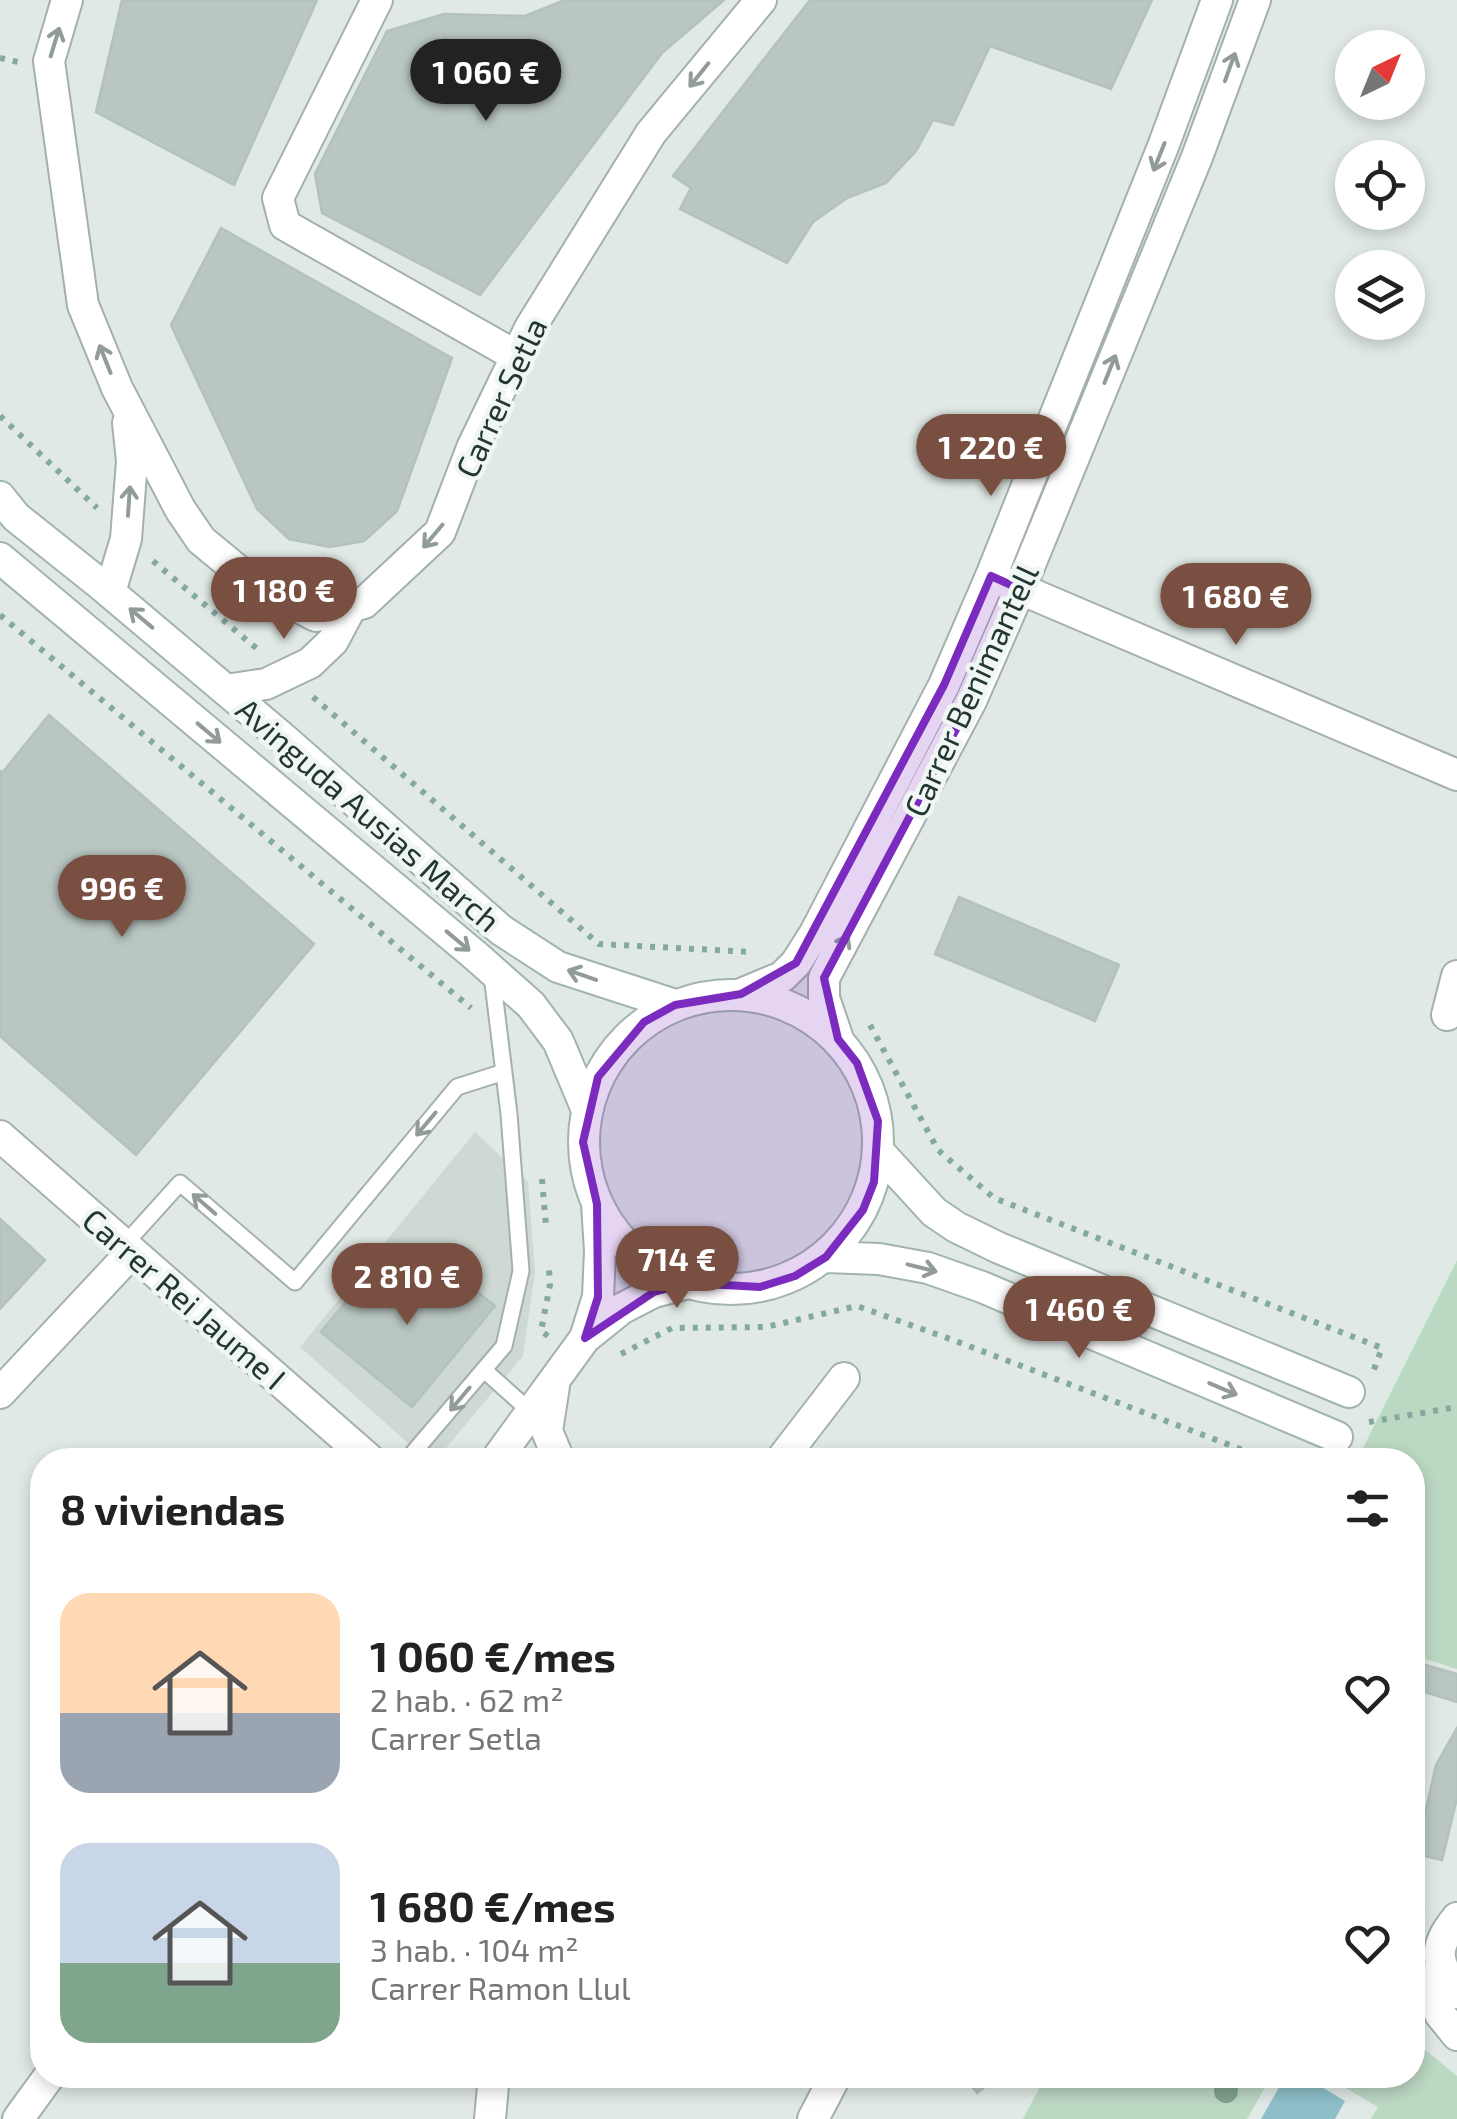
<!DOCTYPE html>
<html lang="es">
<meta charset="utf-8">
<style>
body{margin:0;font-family:"Exo 2",sans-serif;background:#f2f2f2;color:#222;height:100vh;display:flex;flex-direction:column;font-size:38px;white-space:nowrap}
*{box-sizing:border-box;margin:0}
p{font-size:32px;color:#767676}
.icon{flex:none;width:55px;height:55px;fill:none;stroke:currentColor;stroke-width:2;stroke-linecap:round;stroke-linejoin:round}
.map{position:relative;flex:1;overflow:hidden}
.details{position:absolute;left:30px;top:1448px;width:1395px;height:640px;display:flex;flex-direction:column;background:#fff;border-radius:40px;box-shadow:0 5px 15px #0003}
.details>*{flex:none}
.needle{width:65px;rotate:43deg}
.fabs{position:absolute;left:1335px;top:30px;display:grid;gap:20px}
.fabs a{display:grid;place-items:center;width:90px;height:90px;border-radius:50%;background:#fff;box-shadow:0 5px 15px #0003;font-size:50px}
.price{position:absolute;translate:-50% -85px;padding:0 22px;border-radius:35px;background:#784f40;color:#fff;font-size:32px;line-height:65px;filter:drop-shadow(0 2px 5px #0008)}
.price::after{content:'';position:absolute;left:50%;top:60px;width:30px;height:22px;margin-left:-15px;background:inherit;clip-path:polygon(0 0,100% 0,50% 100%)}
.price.selected{background:#222;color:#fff}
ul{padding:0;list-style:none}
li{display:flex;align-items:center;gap:30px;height:250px;padding:0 30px}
li span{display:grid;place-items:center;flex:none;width:280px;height:200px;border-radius:30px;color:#555}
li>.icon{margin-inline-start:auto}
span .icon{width:120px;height:120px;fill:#fffc;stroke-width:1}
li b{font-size:42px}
h2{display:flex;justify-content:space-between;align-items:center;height:120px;padding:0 30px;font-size:42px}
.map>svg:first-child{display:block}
</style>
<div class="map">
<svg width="1457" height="2119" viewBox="0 0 1457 2119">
<rect width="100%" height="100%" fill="#e0e9e5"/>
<!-- built -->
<path fill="#ced9d4" d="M 475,1132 L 528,1182 L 535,1272 L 523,1356 L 436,1460 L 427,1460 L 300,1347 Z"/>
<!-- green -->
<path fill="#bbd8c3" d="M 1457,1260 L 1457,1669 L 1413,1655 L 1412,1460 L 1357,1460 Z
M 1413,2040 L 1457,2076 L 1457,2119 L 1371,2119 L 1378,2107 L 1323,2075 L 1412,2075 Z
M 1046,2075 L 1272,2075 L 1247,2119 L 1023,2119 Z"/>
<!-- water -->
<path fill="#8ebfc9" d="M 1286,2075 L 1302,2075 L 1345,2101 L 1335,2119 L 1261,2119 Z"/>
<!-- building -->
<path fill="#b9c6c1" stroke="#b3c2bc" stroke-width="2.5" d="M 122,0 L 317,0 L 234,185 L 96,112 Z
M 565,0 L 724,0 L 662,53 L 480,295 L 322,213 L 315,174 L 387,31 L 444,14 L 525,16 Z
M 810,0 L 1152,0 L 1111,89 L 990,46 L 953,125 L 933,120 L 916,151 L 886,183 L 847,198 L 813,222 L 787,263 L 680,209 L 691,188 L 673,176 Z
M 221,228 L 452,358 L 397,511 L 364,541 L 330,547 L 289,539 L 257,509 L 171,325 Z
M 49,715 L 314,944 L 136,1155 L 0,1036 L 0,771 L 2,773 Z
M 959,897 L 1119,965 L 1095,1021 L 935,954 Z
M 0,1219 L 45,1260 L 0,1309 Z
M 381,1259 L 426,1296 L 448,1269 L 495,1306 L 412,1407 L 321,1332 Z
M 1412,1661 L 1457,1674 L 1457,1702 L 1412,1688 Z
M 1412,1720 L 1423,1723 L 1415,1746 L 1412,1745 Z
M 1457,1728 L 1457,1798 L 1442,1860 L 1416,1854 L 1436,1765 Z
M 963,2075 L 1000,2075 L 977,2093 Z"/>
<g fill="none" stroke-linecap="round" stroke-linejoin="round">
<defs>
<path id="lane" d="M 124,1245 L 180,1183 L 295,1282 L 457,1087 L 504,1072
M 484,1370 L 531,1412
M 407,1460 L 504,1346 L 521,1271 L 509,1114 L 492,975"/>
<path id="street" d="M 67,0 L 49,61 L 83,305 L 117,388 L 180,509 L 201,540 L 253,583 L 316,616 L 364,603 L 440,532 L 472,448 L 530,328 L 651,133 L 761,0
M 377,0 L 278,198 L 285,225 L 516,356
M 1004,582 L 1457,775
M 110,592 L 126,539 L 132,461 L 128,423
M 226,690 L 266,684 L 310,663 L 333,641 L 351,607
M 741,994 L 782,977 L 796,963 L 815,933 L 944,685 L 991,576 L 1164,144 L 1217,0
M 1447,1015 L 1457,976
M 838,1039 L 824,998 L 824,978 L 971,701 L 1020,589 L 1197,157 L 1255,0
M 0,1136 L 370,1460
M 585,1338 L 598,1297 L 600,1251 L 597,1204
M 554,1386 L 547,1431 L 559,1460
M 0,1393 L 132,1252
M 496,1460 L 585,1338 L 621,1309 L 654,1292 L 688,1283
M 781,1460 L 844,1378
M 1457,1918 C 1432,1949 1436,1962 1457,1993
M 1440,1967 L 1433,1993 L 1440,2014 L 1457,2035
M 18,2119 L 50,2075
M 490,2119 L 494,2075
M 813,2119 L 836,2075"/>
<path id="secondary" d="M 0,497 L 16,517 L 100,584 L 285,740 L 501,930 L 558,967 L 675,1005
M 0,558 L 477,957 L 531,1005 L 558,1041 L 587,1110
M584 1142a147 147 0 1 1 294 0a147 147 0 1 1-294 0Z
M 879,1152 L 934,1212 L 956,1227 L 999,1248 L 1349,1392
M 826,1257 L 879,1259 L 928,1268 L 982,1287 L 1337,1437"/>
</defs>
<!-- lane casing -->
<use href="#lane" stroke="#a4b0ac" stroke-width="19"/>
<!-- street casing -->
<use href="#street" stroke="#a4b0ac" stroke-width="34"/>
<!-- secondary casing -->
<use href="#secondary" stroke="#a1b4ad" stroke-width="34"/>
<!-- path -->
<path stroke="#84a99e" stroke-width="6" stroke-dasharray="5 8" stroke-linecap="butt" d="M 0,58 L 18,62
M 0,416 L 97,508
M 153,561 L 262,653
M 0,615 L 471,1008
M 313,697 L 599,944 L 753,952
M 870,1025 L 938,1150 L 994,1198 L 1382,1348 L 1373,1372
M 542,1179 L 546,1226
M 548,1336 L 541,1331 L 550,1285 L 549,1269
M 621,1354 L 672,1328 L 766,1327 L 857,1306 L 953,1340 L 1269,1460
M 1369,1422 L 1457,1407
M 1412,1898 L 1424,1913"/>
<!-- lane -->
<use href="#lane" stroke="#fff" stroke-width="15"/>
<!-- street -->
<use href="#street" stroke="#fff" stroke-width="30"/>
<!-- secondary -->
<use href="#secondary" stroke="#fff" stroke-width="30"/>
</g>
<!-- trees -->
<circle fill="#80a38f" cx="1226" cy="2091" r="12"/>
<!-- one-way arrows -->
<defs><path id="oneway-shaft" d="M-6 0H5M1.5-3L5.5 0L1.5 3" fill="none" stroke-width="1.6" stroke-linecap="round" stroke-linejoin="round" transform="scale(2.5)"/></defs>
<g stroke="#919b98">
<use href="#oneway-shaft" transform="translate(55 42) rotate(-73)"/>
<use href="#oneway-shaft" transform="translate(1230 67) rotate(-70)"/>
<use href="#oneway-shaft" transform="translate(699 75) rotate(129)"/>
<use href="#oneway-shaft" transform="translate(1159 157) rotate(112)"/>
<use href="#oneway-shaft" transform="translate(105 359) rotate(-112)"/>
<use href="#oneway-shaft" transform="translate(1110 369) rotate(-68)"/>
<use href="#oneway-shaft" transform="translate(129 501) rotate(-86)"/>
<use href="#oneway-shaft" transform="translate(433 536) rotate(130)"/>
<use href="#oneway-shaft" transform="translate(141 618) rotate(-140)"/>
<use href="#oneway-shaft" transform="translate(209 733) rotate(40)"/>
<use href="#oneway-shaft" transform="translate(458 941) rotate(40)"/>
<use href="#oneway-shaft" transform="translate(841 948) rotate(-61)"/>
<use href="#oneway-shaft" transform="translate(582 975) rotate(-161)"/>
<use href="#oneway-shaft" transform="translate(426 1124) rotate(130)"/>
<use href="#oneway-shaft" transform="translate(204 1204) rotate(-139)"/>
<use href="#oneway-shaft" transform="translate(922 1268) rotate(14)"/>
<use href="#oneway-shaft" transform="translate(1223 1389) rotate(23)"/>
<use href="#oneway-shaft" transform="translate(460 1399) rotate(130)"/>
</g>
<!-- marked area -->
<path fill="#7b2cbf" fill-opacity="0.2" stroke="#7b2cbf" stroke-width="8" stroke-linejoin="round" d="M 991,576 L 1020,589 L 971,701 L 824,978 L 838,1039 L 857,1063 L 878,1121 L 874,1182 L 863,1210 L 826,1257 L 795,1276 L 760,1287 L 688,1283 L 654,1292 L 585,1338 L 598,1297 L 597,1204 L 583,1142 L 598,1077 L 644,1022 L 675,1005 L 741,994 L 796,963 L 944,685 Z"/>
<g text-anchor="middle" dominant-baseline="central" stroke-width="9" stroke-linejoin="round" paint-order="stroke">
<!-- street labels -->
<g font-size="32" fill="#233732" stroke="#f0f6f3">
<text transform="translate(500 397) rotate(-65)">Carrer Setla</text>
<text transform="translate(970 690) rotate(-65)">Carrer Benimantell</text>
<text transform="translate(369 814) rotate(41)">Avinguda Ausias March</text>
<text transform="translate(185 1298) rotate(41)">Carrer Rei Jaume I</text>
</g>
</g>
</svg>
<div class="fabs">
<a><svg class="needle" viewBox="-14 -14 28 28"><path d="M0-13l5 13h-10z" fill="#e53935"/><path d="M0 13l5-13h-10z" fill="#767676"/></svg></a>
<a><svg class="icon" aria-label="locate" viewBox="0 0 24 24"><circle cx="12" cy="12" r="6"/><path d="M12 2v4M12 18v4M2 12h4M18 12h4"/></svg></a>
<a><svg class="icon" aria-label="layers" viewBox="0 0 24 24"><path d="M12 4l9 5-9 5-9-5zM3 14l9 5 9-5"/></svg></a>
</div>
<b class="price selected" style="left:486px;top:124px">1 060 €</b>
<b class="price" style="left:991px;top:499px">1 220 €</b>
<b class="price" style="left:284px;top:642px">1 180 €</b>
<b class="price" style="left:1236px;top:648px">1 680 €</b>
<b class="price" style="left:122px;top:940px">996 €</b>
<b class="price" style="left:677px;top:1311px">714 €</b>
<b class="price" style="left:407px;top:1328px">2 810 €</b>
<b class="price" style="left:1079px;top:1361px">1 460 €</b>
<section class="details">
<h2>8 viviendas<svg class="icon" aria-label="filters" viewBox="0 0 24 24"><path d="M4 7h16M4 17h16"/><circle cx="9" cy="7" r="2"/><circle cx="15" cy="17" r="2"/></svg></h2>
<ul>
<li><span style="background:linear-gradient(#ffd9b3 60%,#9aa5b1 0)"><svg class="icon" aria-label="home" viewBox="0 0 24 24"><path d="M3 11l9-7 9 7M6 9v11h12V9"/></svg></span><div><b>1 060 €/mes</b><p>2 hab. · 62 m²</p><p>Carrer Setla</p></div><svg class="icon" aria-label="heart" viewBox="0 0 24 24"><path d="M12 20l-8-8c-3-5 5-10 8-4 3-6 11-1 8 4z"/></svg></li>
<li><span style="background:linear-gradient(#c9d6e8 60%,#7fa58c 0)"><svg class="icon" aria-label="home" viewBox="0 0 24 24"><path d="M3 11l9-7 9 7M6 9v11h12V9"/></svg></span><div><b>1 680 €/mes</b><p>3 hab. · 104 m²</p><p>Carrer Ramon Llul</p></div><svg class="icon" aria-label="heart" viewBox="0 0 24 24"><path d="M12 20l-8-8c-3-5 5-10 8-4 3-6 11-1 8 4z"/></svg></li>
</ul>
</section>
</div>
